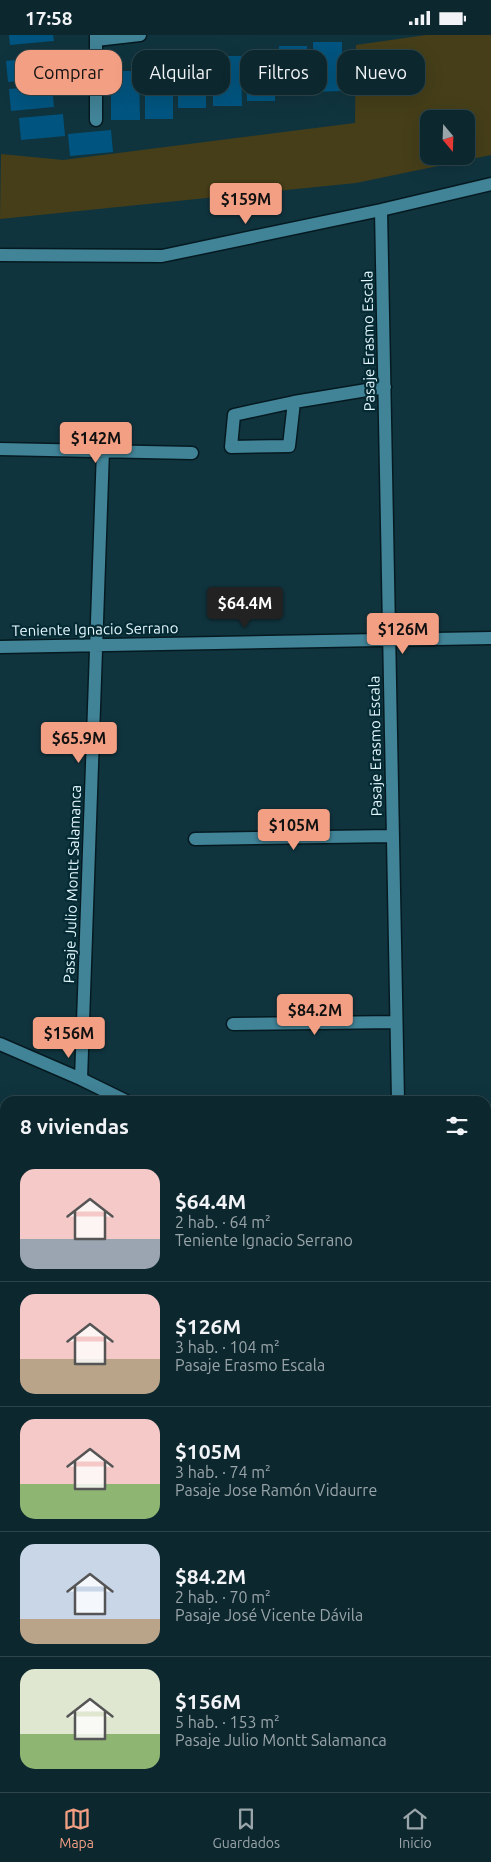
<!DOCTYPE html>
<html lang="es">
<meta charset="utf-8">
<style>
body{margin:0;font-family:Ubuntu,sans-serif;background:#1a333a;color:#f1f3f6;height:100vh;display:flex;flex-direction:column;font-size:19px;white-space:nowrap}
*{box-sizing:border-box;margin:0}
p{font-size:16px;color:#9aa5aa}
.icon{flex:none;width:28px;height:28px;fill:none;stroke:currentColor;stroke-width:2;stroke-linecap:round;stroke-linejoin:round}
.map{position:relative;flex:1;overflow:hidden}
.sheet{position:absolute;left:0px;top:1061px;width:491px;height:696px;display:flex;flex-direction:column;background:#0c272e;border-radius:15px 15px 0 0;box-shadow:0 5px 20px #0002,0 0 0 1px #2c444a}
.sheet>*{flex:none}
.top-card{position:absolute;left:15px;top:15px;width:461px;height:45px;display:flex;gap:10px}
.needle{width:32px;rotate:161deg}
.controls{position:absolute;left:420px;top:75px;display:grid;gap:10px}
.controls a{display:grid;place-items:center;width:55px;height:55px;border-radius:10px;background:#0c272e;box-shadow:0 5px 20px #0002,0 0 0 1px #2c444a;font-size:25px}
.price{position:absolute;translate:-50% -42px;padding:0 11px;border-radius:5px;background:#f39f83;color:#111;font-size:16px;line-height:32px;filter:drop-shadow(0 1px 2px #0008)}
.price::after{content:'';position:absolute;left:50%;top:30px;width:15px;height:11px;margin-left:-8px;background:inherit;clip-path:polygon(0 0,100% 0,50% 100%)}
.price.on{background:#222;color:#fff}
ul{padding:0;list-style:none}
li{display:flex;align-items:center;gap:15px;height:125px;padding:0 20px}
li+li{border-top:1px solid #2c444a}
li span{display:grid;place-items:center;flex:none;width:140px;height:100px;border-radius:15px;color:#555}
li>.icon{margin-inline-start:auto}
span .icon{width:60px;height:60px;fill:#fffc;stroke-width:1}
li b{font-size:21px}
h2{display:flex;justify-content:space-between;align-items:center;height:60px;padding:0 20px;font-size:21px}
.chip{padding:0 18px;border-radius:15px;background:#0c272e;box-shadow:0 5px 20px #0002,0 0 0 1px #2c444a;font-size:18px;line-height:45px}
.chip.on{background:#f39f83;color:#111}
.status{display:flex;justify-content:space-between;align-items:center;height:35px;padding:0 25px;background:#0c272e;direction:ltr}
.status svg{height:14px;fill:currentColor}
.tabs{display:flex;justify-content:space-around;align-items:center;height:70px;border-top:1px solid #2c444a;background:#0c272e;font-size:14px;color:#9aa5aa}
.tabs a{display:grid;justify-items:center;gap:2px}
.tabs .on{color:#f39f83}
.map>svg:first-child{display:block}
</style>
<div class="status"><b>17:58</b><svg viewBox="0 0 49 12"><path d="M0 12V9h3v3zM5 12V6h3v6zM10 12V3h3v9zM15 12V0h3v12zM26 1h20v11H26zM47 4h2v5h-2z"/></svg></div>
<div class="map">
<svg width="491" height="1757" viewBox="0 0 491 1757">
<rect width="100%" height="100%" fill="#10343e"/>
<!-- green -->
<path fill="#453e19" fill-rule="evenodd" d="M 426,0 L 491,0 L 491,120 L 356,148 L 0,184 L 1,119 L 63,125 L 355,88 L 356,10 ZM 429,84 L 466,84 L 466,121 L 429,121 Z"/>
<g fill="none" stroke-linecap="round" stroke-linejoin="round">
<!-- stream -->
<path stroke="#330027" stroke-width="9" d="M 486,1508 L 491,1508"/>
</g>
<!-- building -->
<path fill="#005580" d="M 9,0 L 53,0 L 54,6 L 10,10 Z
M 313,7 L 342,7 L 342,56 L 314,57 Z
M 279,11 L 307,11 L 308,60 L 279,60 Z
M 246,17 L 275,17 L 275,66 L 247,66 Z
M 49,21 L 51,43 L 8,47 L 6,26 Z
M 213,21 L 241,21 L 242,71 L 213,71 Z
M 178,24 L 206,24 L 206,73 L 178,73 Z
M 145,35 L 173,35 L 173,84 L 145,84 Z
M 111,36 L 139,36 L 140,85 L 111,85 Z
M 52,50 L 54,72 L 11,76 L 9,54 Z
M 63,79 L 65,101 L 21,105 L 19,83 Z
M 111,95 L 113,117 L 70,121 L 68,99 Z"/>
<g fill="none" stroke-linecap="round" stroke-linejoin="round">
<defs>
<path id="lane" d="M 157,1757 L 159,1752"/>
<path id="street" d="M 96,5 L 140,0
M 96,85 L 96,0
M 381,175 L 398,1066
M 0,220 L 162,221 L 381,175 L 491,149
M 294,367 L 289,411 L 231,412 L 234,380 L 294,367 L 385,352
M 0,414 L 192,418
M 0,612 L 491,603
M 195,804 L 393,801
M 233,989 L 396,987
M 0,1009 L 81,1044 L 126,1066
M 81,1044 L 103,415
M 486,1172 L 491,1172"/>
<path id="secondary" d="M 0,1645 L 5,1647
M 233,1752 L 243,1757"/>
</defs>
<!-- lane casing -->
<use href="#lane" stroke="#051a20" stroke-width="15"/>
<!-- street casing -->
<use href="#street" stroke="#051a20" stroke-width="15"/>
<!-- secondary casing -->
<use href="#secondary" stroke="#051a20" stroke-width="15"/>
<!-- path -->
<path stroke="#58777f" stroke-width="3" stroke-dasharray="4 2.5" stroke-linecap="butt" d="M 0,1136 L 2,1133
M 0,1315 L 5,1317"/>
<!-- lane -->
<use href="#lane" stroke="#418397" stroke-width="12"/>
<!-- street -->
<use href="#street" stroke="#418397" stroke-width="12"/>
<!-- secondary -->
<use href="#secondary" stroke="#6292b3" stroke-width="12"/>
</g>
<g text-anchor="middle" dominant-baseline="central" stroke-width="4.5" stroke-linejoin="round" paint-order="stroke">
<!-- street labels -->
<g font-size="15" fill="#e4f7fe" stroke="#042a33">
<text transform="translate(368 306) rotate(-91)">Pasaje Erasmo Escala</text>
<text transform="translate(95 594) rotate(-1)">Teniente Ignacio Serrano</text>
<text transform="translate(375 711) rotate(-91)">Pasaje Erasmo Escala</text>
<text transform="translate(72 849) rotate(-88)">Pasaje Julio Montt Salamanca</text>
</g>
</g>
</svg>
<div class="controls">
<a><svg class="needle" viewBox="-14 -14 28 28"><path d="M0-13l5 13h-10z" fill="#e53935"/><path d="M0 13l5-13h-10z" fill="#9aa5aa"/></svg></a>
</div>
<b class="price" style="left:246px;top:190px">$159M</b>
<b class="price" style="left:96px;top:429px">$142M</b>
<b class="price on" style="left:245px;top:594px">$64.4M</b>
<b class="price" style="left:403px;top:620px">$126M</b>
<b class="price" style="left:79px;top:729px">$65.9M</b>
<b class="price" style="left:294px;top:816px">$105M</b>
<b class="price" style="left:315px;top:1001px">$84.2M</b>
<b class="price" style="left:69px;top:1024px">$156M</b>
<div class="top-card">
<a class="chip on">Comprar</a>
<a class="chip">Alquilar</a>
<a class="chip">Filtros</a>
<a class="chip">Nuevo</a>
</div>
<section class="sheet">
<h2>8 viviendas<svg class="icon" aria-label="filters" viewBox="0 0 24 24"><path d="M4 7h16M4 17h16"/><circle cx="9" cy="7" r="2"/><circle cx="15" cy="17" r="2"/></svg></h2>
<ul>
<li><span style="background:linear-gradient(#f6c9c9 70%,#9aa5b1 0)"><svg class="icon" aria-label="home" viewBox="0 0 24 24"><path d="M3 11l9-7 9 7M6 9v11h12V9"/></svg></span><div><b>$64.4M</b><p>2 hab. · 64 m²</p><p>Teniente Ignacio Serrano</p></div></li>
<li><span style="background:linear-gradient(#f6c9c9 65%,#b9a48a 0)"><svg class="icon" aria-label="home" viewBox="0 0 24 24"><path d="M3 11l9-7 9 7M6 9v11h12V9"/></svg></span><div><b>$126M</b><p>3 hab. · 104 m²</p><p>Pasaje Erasmo Escala</p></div></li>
<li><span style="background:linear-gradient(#f6c9c9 65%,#8fb573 0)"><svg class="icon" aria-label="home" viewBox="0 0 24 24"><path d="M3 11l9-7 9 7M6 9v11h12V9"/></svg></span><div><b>$105M</b><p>3 hab. · 74 m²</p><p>Pasaje Jose Ramón Vidaurre</p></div></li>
<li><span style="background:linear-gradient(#c9d6e8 75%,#b9a48a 0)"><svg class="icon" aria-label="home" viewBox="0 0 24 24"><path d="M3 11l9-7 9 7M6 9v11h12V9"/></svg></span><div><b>$84.2M</b><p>2 hab. · 70 m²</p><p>Pasaje José Vicente Dávila</p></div></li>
<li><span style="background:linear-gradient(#dfe7d0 65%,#8fb573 0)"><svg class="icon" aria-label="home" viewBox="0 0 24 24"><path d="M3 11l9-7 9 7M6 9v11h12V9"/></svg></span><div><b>$156M</b><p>5 hab. · 153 m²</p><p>Pasaje Julio Montt Salamanca</p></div></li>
</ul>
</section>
</div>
<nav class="tabs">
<a class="on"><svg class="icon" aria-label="map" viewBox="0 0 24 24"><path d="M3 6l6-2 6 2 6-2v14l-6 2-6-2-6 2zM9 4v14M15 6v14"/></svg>Mapa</a>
<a><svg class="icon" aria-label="saved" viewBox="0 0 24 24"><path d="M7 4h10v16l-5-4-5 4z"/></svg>Guardados</a>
<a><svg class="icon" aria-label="home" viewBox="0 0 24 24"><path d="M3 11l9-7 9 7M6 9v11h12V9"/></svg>Inicio</a>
</nav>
